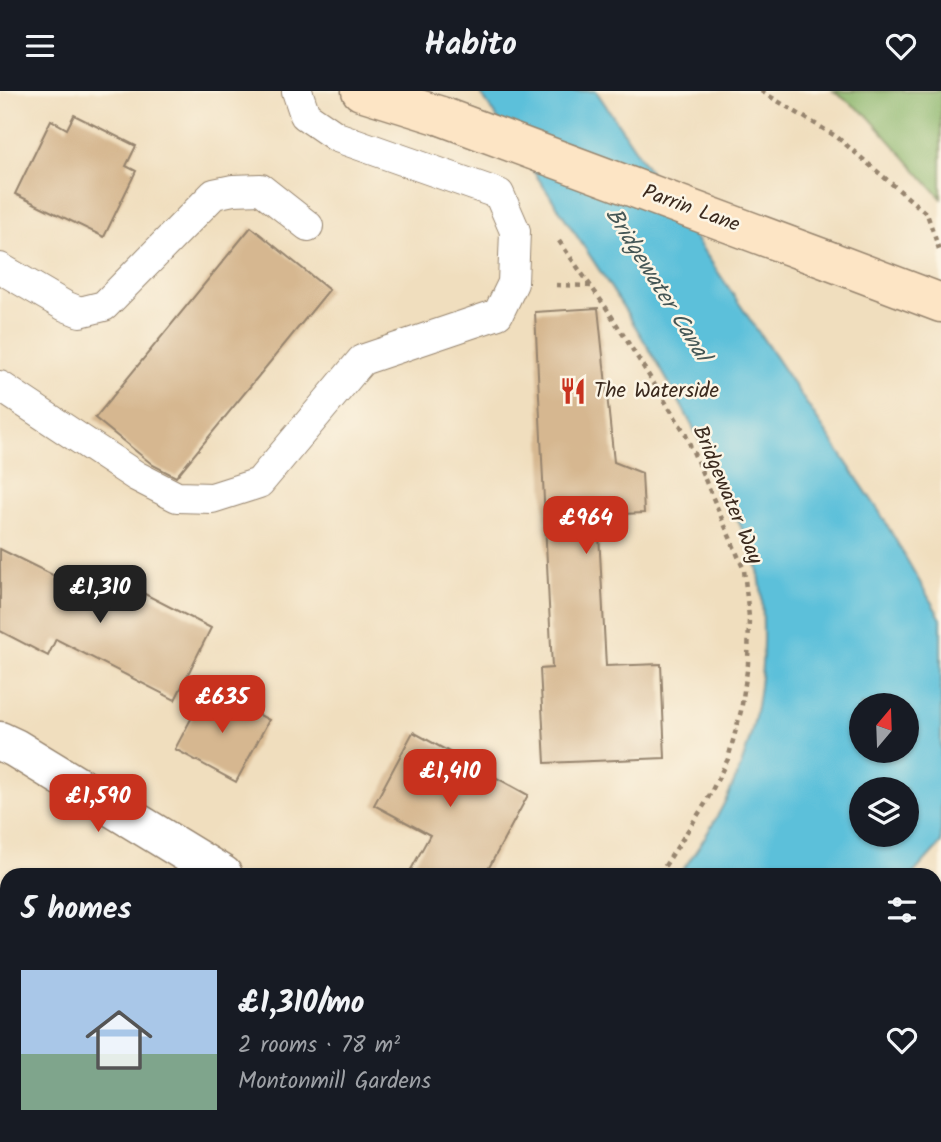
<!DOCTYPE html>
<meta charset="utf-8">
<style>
body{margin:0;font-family:Kalam,sans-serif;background:#242831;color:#f1f3f6;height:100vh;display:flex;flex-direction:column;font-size:26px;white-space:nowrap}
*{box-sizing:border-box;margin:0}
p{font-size:23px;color:#9ea1a6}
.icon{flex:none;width:38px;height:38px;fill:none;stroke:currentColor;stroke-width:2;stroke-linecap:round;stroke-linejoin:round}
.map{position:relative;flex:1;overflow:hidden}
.panel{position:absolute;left:0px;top:777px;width:942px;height:275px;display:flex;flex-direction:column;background:#171b24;border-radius:21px 21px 0 0;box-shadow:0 2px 5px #0004}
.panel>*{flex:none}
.needle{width:46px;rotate:19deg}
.fabs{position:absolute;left:849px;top:602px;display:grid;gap:14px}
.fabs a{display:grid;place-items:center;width:70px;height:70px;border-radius:50%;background:#171b24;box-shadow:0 2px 5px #0004;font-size:35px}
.price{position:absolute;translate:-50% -60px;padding:0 16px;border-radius:14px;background:#c8321e;color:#fff;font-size:23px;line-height:46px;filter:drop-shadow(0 2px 4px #0008)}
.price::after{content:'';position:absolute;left:50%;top:42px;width:21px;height:16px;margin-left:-10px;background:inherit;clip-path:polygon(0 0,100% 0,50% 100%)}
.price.active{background:#222;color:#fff}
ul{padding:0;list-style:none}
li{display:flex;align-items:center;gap:21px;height:175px;padding:0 21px}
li+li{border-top:2px solid #363941}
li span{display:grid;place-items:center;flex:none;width:196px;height:140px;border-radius:0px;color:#555}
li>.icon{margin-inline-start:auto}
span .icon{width:84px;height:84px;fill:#fffc;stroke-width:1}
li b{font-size:30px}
h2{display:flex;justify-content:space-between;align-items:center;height:84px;padding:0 21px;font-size:30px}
header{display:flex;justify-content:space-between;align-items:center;height:91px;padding:0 21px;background:#171b24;font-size:32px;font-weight:700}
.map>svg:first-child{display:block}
</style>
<header><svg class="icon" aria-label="menu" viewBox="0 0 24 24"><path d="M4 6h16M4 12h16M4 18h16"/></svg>Habito<svg class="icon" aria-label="heart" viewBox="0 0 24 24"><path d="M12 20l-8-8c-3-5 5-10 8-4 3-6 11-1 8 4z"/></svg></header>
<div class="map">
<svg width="941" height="1051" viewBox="0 0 941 1051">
<rect width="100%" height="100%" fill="#fcf5e5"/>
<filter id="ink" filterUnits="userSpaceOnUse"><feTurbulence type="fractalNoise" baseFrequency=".0143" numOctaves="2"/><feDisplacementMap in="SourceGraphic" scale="14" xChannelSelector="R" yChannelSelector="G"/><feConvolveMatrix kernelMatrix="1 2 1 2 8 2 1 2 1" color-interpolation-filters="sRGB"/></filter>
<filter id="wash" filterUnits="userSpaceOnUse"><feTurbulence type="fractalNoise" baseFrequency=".00686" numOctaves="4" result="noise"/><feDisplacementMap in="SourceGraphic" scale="28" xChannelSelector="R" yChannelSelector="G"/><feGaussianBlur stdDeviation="1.57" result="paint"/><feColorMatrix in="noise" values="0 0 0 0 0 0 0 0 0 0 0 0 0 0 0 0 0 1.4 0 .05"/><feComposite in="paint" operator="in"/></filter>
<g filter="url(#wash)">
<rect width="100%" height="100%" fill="#f0debe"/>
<!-- green -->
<path fill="#b4d881" stroke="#788150" stroke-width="2" d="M 941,879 L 941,1006 L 935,1010 L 934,885 Z
M 717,1045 L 872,1045 L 861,1051 L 709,1051 Z"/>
<!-- forest -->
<path fill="#8fb86f" stroke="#657146" stroke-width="2" d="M 833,0 L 941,0 L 941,107 L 867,24 Z"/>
<!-- water -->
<path fill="#5cc0da" stroke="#4c757c" stroke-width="2" fill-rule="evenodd" d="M 479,0 L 596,0 L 879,420 L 941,528 L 941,752 L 912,784 L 679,784 C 734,710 762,642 763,549 C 763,525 763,498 757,475 C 751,452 733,421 723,398 C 659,256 565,129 479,0 ZM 861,614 L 906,614 L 906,660 L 861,660 ZM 861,698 L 906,698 L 906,744 L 861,744 Z
M 423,1045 L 591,1045 L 583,1051 L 416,1051 Z"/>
<g id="blocks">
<!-- building -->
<path fill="#d6b790" d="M 74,24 L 136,55 L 126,75 L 136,80 L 104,146 L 15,103 L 51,29 L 67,38 Z
M 251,136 L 329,199 L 176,386 L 153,374 L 95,327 Z
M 598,217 L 614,371 L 642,382 L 644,422 L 598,424 L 606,575 L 661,573 L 665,667 L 545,672 L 540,578 L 552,577 L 535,221 Z
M 0,458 L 99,507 L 110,485 L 211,537 L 175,609 L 56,548 L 48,565 L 0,540 Z
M 208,596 L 269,629 L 236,691 L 175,658 Z
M 413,641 L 528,704 L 485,784 L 408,784 L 430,744 L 374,714 Z"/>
</g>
</g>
<g filter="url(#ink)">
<use href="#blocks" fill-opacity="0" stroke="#96846e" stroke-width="2"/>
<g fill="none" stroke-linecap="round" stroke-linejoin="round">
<defs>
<path id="service" d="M 0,177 L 65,215 L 80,221 L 104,215 L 214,103 L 233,99 L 261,98 L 308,135
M 0,295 L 136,385 L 177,406 L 212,407 L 259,392 L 362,269 L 498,223 L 513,192 L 515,140 L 499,103 L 337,46 L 305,24 L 297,0
M 934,830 L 941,824
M 655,1051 L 663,1045"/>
<path id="minor" d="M 0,650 L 15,657 L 223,784"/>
<path id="secondary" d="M 361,0 L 441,25
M 830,170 L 941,212"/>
</defs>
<!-- service casing -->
<use href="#service" stroke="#96846e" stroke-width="32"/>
<!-- minor casing -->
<use href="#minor" stroke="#96846e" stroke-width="41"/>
<!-- secondary casing -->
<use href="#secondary" stroke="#96846e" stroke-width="41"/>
<!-- path -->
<path stroke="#96846e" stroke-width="4.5" stroke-dasharray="5 5" stroke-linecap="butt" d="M 761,0 L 837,46 L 927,123 L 940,161
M 559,150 L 607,218 L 685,342 L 744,479 L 749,526 L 748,573 L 741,620 L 728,668 L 705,713 L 659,784
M 556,194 L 591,195
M 0,992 L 7,989
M 155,1045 L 161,1051
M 397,1051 L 404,1045"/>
<!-- service -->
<use href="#service" stroke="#fff" stroke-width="30"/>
<!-- minor -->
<use href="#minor" stroke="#fff" stroke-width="38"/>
<!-- secondary -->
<use href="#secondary" stroke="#fde5c5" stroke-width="38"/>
<defs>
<path id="secondary-bridge" d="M 441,25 L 830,170"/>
</defs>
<!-- secondary-bridge casing -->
<use href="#secondary-bridge" stroke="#96846e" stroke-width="41" stroke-linecap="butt"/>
<!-- secondary-bridge -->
<use href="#secondary-bridge" stroke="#fde5c5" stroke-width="38"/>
</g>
</g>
<!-- icons -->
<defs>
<symbol id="restaurant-bare" viewBox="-9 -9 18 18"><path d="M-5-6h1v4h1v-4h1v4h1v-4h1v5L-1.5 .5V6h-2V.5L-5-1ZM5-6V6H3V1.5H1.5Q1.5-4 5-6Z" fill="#c8321e" stroke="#fcf5e5" stroke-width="2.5" paint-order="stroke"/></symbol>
</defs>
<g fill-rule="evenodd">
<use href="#restaurant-bare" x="554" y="281" width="38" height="38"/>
</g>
<g text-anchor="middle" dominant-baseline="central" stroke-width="5" stroke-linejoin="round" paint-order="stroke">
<!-- street labels -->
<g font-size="21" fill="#3b2a1e" stroke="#fcf5e5">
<text transform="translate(691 118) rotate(20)">Parrin Lane</text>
<text transform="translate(727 404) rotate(67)">Bridgewater Way</text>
</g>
<!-- poi labels -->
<g font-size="21" fill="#3b2a1e" stroke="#fcf5e5" text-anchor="start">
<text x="594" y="300">The Waterside</text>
</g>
<!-- water labels -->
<g font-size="23" font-style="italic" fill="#455756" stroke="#fcf5e5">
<text transform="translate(657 194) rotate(58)">Bridgewater Canal</text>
</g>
</g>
</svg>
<div class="fabs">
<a><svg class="needle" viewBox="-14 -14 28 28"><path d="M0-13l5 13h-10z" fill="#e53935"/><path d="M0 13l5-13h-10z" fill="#9ea1a6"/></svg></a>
<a><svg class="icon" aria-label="layers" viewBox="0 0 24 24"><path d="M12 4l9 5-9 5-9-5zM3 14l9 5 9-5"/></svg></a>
</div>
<b class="price" style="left:586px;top:465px">£964</b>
<b class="price active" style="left:100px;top:534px">£1,310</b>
<b class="price" style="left:222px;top:644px">£635</b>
<b class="price" style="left:450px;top:718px">£1,410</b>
<b class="price" style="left:98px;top:743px">£1,590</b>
<section class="panel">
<h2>5 homes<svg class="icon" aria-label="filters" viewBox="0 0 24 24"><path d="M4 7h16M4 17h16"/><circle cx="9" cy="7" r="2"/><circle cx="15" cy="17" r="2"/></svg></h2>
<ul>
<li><span style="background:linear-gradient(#a9c7e8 60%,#7fa58c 0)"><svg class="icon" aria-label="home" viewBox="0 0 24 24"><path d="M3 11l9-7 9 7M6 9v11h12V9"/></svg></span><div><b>£1,310/mo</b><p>2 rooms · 78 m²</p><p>Montonmill Gardens</p></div><svg class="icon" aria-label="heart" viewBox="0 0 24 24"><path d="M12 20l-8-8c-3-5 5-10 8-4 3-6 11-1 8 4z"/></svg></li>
</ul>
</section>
</div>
